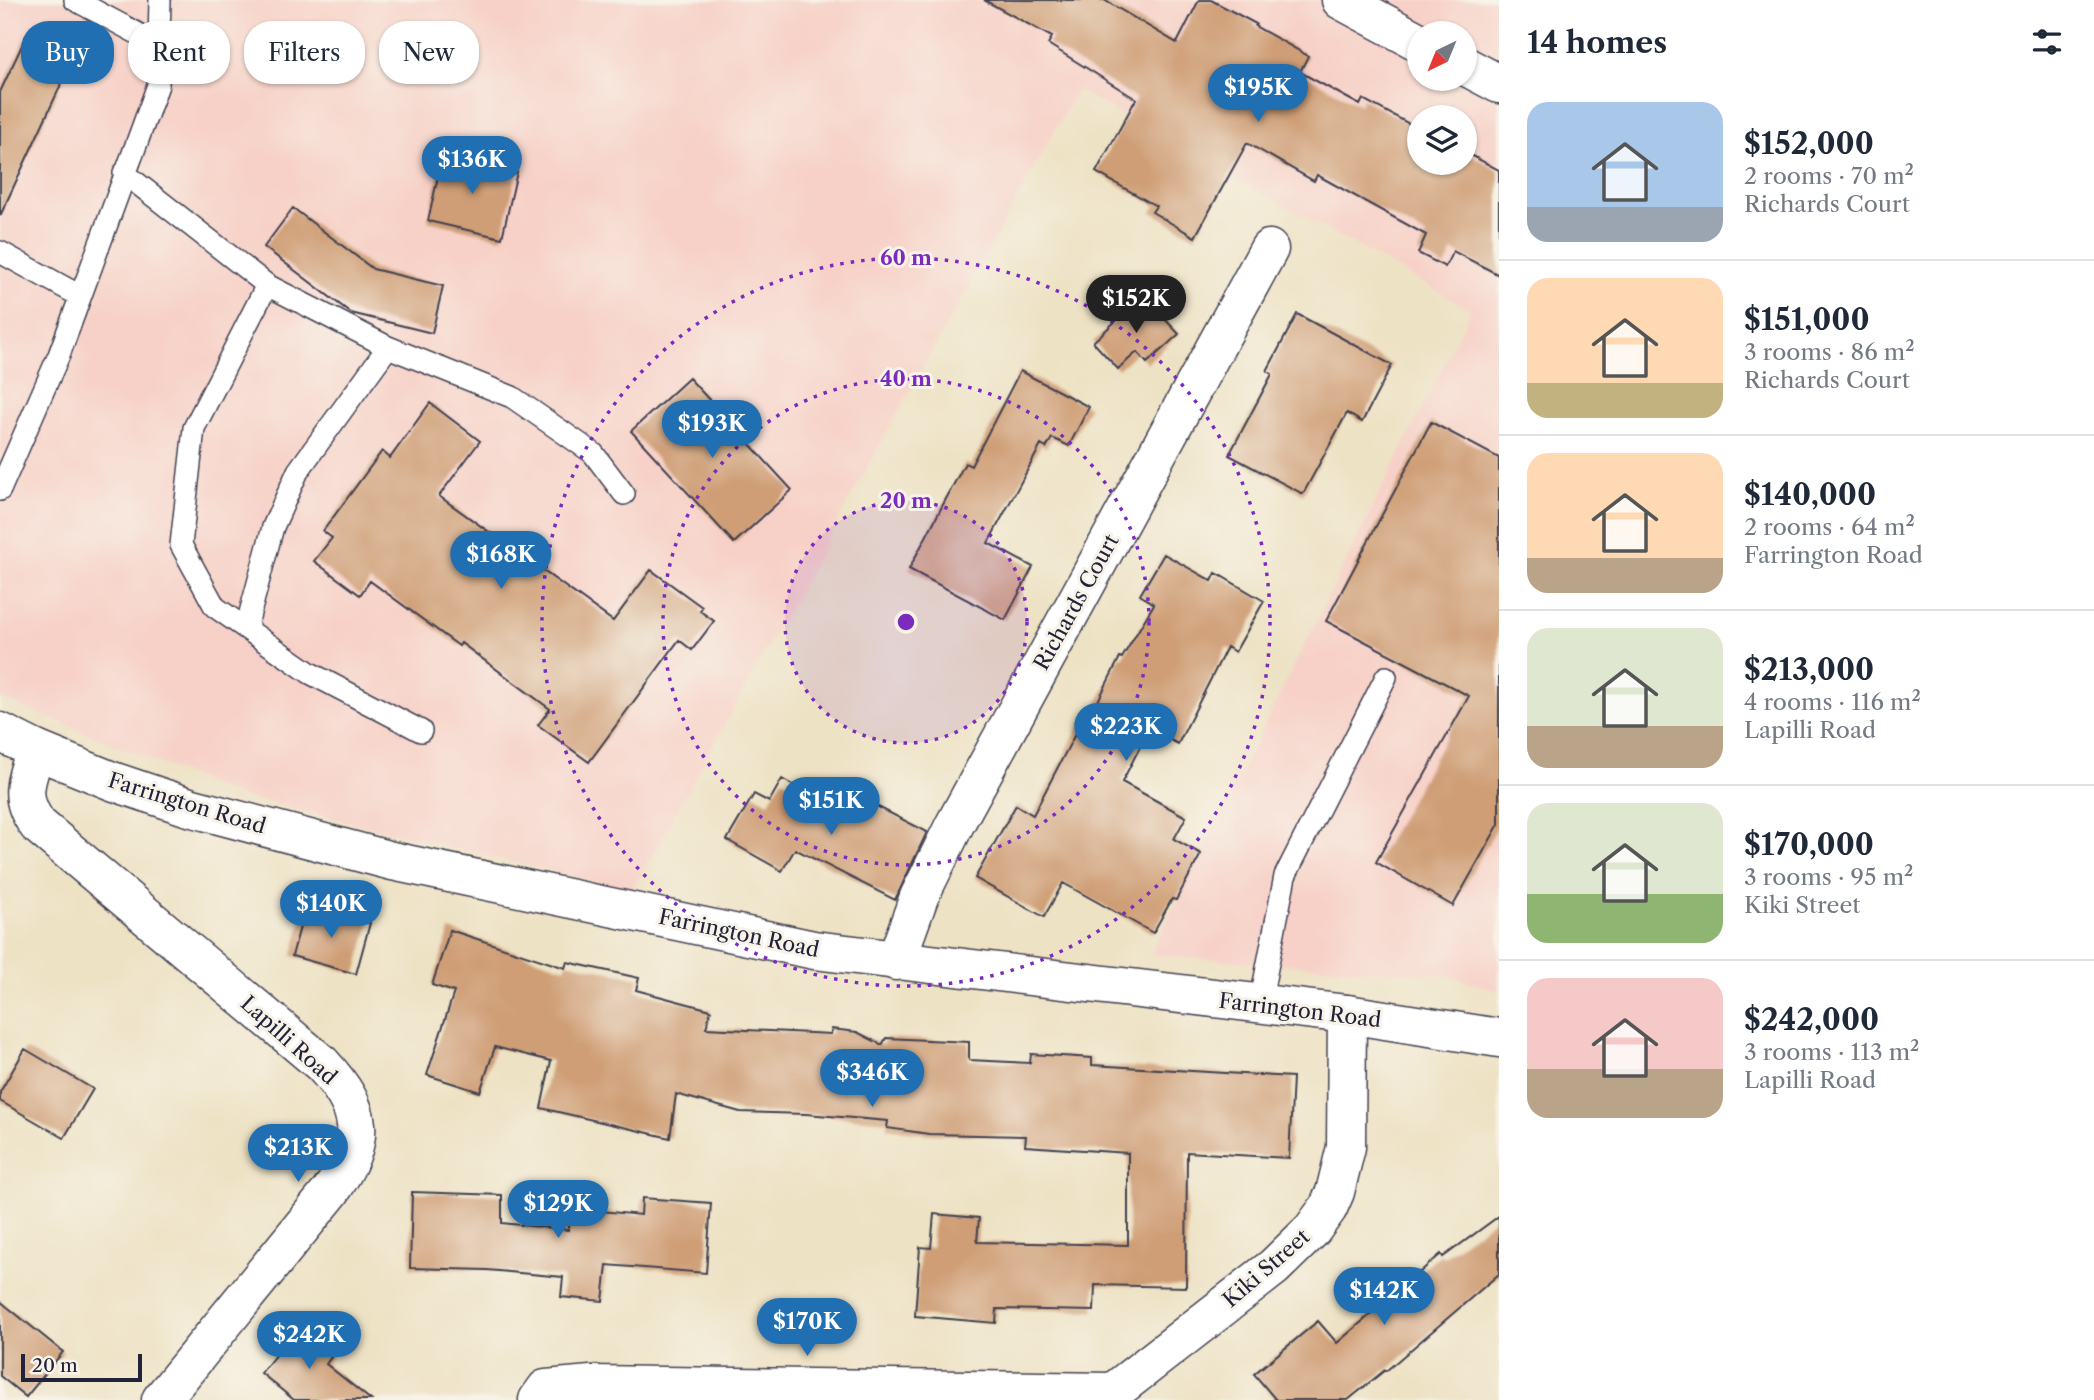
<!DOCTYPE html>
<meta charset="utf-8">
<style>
body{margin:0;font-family:"Libre Caslon Text",serif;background:#f6f6f7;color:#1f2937;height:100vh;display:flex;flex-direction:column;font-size:26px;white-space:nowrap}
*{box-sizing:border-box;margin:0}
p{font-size:23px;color:#747a83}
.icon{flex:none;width:38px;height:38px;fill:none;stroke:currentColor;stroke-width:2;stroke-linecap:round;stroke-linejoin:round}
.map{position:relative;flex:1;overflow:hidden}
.side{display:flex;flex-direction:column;background:#fff;width:595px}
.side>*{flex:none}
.banner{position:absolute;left:21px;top:21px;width:665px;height:63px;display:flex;gap:14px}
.needle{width:46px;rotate:223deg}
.controls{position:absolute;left:1407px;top:21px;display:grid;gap:14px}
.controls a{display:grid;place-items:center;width:70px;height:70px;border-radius:50%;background:#fff;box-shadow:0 2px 5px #0004;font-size:35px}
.scale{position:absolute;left:21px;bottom:18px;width:121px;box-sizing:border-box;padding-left:7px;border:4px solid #22223b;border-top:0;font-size:19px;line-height:24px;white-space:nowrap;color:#22223b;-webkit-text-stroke:5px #f7f3e8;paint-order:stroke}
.price{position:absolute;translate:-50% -60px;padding:0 16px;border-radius:24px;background:#1f6fb2;color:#fff;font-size:23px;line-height:46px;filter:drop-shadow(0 2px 4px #0008)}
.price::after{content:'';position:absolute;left:50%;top:42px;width:21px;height:16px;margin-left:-10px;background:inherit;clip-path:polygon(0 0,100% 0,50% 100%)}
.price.active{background:#222;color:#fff}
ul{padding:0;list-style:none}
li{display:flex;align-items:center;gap:21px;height:175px;padding:0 28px}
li+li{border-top:2px solid #e0e1e3}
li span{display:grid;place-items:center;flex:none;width:196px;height:140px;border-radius:21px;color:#555}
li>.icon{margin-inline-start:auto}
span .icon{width:84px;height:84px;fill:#fffc;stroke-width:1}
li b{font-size:30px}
h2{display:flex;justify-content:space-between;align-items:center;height:84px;padding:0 28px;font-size:30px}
.pill{padding:0 24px;border-radius:28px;background:#fff;box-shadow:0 2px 5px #0004;font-size:24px;line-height:63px}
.pill.active{background:#1f6fb2;color:#fff}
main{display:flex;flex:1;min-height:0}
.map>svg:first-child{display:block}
</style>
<main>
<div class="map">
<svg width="1499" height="1400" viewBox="0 0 1499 1400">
<rect width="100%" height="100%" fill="#f7f3e8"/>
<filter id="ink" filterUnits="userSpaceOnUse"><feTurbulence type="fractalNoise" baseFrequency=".0143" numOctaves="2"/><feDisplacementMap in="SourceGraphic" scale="14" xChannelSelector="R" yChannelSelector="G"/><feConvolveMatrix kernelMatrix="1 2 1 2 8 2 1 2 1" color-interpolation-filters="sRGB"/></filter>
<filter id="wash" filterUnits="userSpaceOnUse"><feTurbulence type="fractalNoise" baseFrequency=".00686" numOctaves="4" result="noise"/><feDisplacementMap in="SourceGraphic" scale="28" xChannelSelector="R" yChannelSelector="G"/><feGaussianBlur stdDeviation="1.57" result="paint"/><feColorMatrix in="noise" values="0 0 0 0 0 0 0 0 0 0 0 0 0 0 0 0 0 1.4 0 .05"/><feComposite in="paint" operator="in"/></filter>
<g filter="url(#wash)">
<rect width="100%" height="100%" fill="#eee2c4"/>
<!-- built -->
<path fill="#f7d1c8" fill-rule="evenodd" d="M 0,0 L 1499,0 L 1499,991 L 1446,975 L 1150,955 L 1471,310 L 1077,90 L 632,891 L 237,795 L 0,698 ZM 1419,33 L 1465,33 L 1465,79 L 1419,79 ZM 1419,117 L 1465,117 L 1465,163 L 1419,163 Z"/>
<g id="blocks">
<!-- building -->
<path fill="#cf9e76" d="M 984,0 L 1104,0 L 1177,43 L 1199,0 L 1211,0 L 1256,24 L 1255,26 L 1308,56 L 1300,72 L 1360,105 L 1363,99 L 1419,129 L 1419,163 L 1465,163 L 1465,152 L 1499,170 L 1499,275 L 1453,251 L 1445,267 L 1418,253 L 1426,235 L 1317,175 L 1314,181 L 1247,143 L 1195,237 L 1152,212 L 1156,206 L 1096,172 L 1136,99 L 1048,44 L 1052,37 Z
M 24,41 L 71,63 L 0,216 L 0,92 Z
M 443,154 L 517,172 L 502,238 L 428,221 Z
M 293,208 L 373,269 L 443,286 L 432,333 L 351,313 L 264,247 Z
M 1143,296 L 1179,334 L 1147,363 L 1137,352 L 1118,369 L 1093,342 Z
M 1297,314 L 1392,365 L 1362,422 L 1347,413 L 1303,494 L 1229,455 L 1272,374 L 1267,371 Z
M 1020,371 L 1089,407 L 1069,446 L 1052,438 L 1046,448 L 1041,445 L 988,543 L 1033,567 L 1005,620 L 909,569 L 965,463 L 971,466 Z
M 689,378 L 792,490 L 734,543 L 631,431 Z
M 430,403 L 480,441 L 439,496 L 613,621 L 651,570 L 702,607 L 700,611 L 714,621 L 692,650 L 679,640 L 589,762 L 538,725 L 550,709 L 461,643 L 459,646 L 370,581 L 360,595 L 314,561 L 332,538 L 323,531 L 382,451 L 390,458 Z
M 1431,422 L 1499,458 L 1499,824 L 1453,906 L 1376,862 L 1469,696 L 1326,621 Z
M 1164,554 L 1212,581 L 1216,573 L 1264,601 L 1235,652 L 1227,647 L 1178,744 L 1149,729 L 1122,782 L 1186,817 L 1174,839 L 1201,854 L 1176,900 L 1172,899 L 1153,933 L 1063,883 L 1044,917 L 975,878 L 1016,805 L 1033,815 L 1086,713 L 1091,715 L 1120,657 L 1122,658 L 1154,604 L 1140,595 Z
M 782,779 L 845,815 L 855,795 L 927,832 L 895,900 L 795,849 L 782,871 L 727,840 L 754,794 L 769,802 Z
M 306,905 L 370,923 L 356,974 L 292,956 Z
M 450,930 L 565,968 L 567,962 L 639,978 L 636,990 L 711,1010 L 706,1028 L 831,1034 L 832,1029 L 857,1032 L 882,1045 L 886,1038 L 969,1042 L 969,1060 L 1030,1063 L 1031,1054 L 1092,1058 L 1092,1065 L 1293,1077 L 1289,1158 L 1187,1152 L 1186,1287 L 1095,1285 L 1094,1311 L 997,1309 L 996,1323 L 915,1316 L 920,1247 L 931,1248 L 934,1214 L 979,1218 L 977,1242 L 1128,1245 L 1128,1153 L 1025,1146 L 1026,1136 L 929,1134 L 887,1128 L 888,1121 L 806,1114 L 740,1112 L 676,1094 L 670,1138 L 541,1108 L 551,1061 L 495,1047 L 480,1092 L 427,1075 L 454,992 L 432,985 Z
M 25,1049 L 93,1089 L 64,1138 L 0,1101 L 0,1092 Z
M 412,1192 L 502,1195 L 502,1223 L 568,1230 L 570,1208 L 641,1215 L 642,1198 L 711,1203 L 706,1273 L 607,1265 L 603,1301 L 561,1297 L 563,1277 L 487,1270 L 410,1268 Z
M 1499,1216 L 1499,1274 L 1386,1371 L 1385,1370 L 1348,1400 L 1276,1400 L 1254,1374 L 1318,1321 L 1337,1343 L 1441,1254 L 1443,1257 Z
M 0,1301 L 63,1352 L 26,1397 L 0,1376 Z
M 300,1324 L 334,1353 L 326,1364 L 371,1400 L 294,1400 L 261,1373 Z"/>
</g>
</g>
<g filter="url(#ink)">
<use href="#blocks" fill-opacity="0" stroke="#413f50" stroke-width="2"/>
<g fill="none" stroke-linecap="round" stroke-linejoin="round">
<defs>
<path id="service" d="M 75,0 L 159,45
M 124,173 L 267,285 L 388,347 L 512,397 L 593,453 L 624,494
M 0,252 L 80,296
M 267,285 L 194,428 L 181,545 L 215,607 L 310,673 L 421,731
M 0,490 L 59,355 L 158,85 L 160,0
M 246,628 L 273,527 L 298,471 L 388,347
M 1260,1004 L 1285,876 L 1386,677"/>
<path id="minor" d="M 1341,0 L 1419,42
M 1465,66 L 1499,84
M 36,750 C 26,781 17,797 38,825 L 322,1064 C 365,1111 367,1139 331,1191 L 161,1400
M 896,961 L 919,897 L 955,824 L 1269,249
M 538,1400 L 546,1389 L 591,1385 L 1111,1392
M 1103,1400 L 1274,1267 L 1312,1230 L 1328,1208 L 1335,1192 L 1346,1147 L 1347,1014"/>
<path id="tertiary" d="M 0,732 L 36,750 L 112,781 L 189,807 L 392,861 L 814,950 L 1347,1014 L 1499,1038"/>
</defs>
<!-- service casing -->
<use href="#service" stroke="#413f50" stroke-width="24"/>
<!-- minor casing -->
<use href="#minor" stroke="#413f50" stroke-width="41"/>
<!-- tertiary casing -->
<use href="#tertiary" stroke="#413f50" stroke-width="41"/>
<!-- service -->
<use href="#service" stroke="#fff" stroke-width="21"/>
<!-- minor -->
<use href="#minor" stroke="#fff" stroke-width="38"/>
<!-- tertiary -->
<use href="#tertiary" stroke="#fff" stroke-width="38"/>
</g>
</g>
<!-- distance rings -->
<circle cx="906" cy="622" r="121" fill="#7b2cbf" fill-opacity=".12"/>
<g fill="none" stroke="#7b2cbf" stroke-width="3.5" stroke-dasharray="3.5 7">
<circle cx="906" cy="622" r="121"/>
<circle cx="906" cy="622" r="243"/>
<circle cx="906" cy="622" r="364"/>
</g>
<g text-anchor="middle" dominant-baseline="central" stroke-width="6" stroke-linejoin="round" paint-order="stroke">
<!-- street labels -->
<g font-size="21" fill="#22223b" stroke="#f7f3e8">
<text transform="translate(1076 602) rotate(-61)">Richards Court</text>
<text transform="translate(187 803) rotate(17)">Farrington Road</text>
<text transform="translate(739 933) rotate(12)">Farrington Road</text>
<text transform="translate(1300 1010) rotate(7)">Farrington Road</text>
<text transform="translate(289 1040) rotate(42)">Lapilli Road</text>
<text transform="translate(1266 1268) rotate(-41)">Kiki Street</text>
</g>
</g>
<circle cx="906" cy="622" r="10" fill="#7b2cbf" stroke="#f7f3e8" stroke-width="3.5"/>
<g font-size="21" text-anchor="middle" font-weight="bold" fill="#7b2cbf" stroke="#f7f3e8" stroke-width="6" stroke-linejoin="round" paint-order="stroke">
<text x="906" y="265">60 m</text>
<text x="906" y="386">40 m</text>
<text x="906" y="508">20 m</text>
</g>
</svg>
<div class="controls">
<a><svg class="needle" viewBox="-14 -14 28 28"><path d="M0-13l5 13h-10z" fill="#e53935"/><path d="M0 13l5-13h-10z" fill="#747a83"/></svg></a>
<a><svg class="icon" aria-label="layers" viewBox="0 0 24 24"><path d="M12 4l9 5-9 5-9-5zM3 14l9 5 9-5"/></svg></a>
</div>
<div class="scale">20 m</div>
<b class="price" style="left:1258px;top:124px">$195K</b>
<b class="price" style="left:472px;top:196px">$136K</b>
<b class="price active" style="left:1136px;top:335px">$152K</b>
<b class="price" style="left:712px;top:460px">$193K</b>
<b class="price" style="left:501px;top:591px">$168K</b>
<b class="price" style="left:1126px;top:763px">$223K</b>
<b class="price" style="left:831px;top:837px">$151K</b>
<b class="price" style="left:331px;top:940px">$140K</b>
<b class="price" style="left:872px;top:1109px">$346K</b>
<b class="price" style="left:298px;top:1184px">$213K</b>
<b class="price" style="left:558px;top:1240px">$129K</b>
<b class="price" style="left:1384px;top:1327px">$142K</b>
<b class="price" style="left:807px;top:1358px">$170K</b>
<b class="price" style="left:309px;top:1371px">$242K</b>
<div class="banner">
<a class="pill active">Buy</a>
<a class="pill">Rent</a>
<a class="pill">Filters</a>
<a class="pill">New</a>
</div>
</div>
<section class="side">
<h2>14 homes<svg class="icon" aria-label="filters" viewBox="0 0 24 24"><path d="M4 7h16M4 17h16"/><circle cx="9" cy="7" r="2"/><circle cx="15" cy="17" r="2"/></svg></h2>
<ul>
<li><span style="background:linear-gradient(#a9c7e8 75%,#9aa5b1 0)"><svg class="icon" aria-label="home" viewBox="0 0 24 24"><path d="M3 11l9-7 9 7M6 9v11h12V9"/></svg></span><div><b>$152,000</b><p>2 rooms · 70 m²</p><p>Richards Court</p></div></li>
<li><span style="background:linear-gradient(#ffd9b3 75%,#c2b280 0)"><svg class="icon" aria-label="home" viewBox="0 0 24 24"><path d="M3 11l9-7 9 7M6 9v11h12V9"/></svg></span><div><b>$151,000</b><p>3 rooms · 86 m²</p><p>Richards Court</p></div></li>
<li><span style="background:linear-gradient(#ffd9b3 75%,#b9a48a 0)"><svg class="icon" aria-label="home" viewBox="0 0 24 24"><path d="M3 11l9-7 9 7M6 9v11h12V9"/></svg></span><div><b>$140,000</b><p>2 rooms · 64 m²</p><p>Farrington Road</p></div></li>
<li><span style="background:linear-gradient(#dfe7d0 70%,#b9a48a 0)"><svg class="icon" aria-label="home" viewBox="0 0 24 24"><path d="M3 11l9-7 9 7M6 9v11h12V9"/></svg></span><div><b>$213,000</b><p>4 rooms · 116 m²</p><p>Lapilli Road</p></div></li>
<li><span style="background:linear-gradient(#dfe7d0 65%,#8fb573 0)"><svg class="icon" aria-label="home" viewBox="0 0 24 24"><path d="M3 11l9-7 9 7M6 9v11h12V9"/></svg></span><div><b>$170,000</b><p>3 rooms · 95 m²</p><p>Kiki Street</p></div></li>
<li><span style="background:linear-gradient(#f6c9c9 65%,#b9a48a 0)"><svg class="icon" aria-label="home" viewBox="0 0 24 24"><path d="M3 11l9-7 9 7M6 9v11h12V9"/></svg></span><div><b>$242,000</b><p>3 rooms · 113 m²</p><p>Lapilli Road</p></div></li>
</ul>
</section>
</main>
